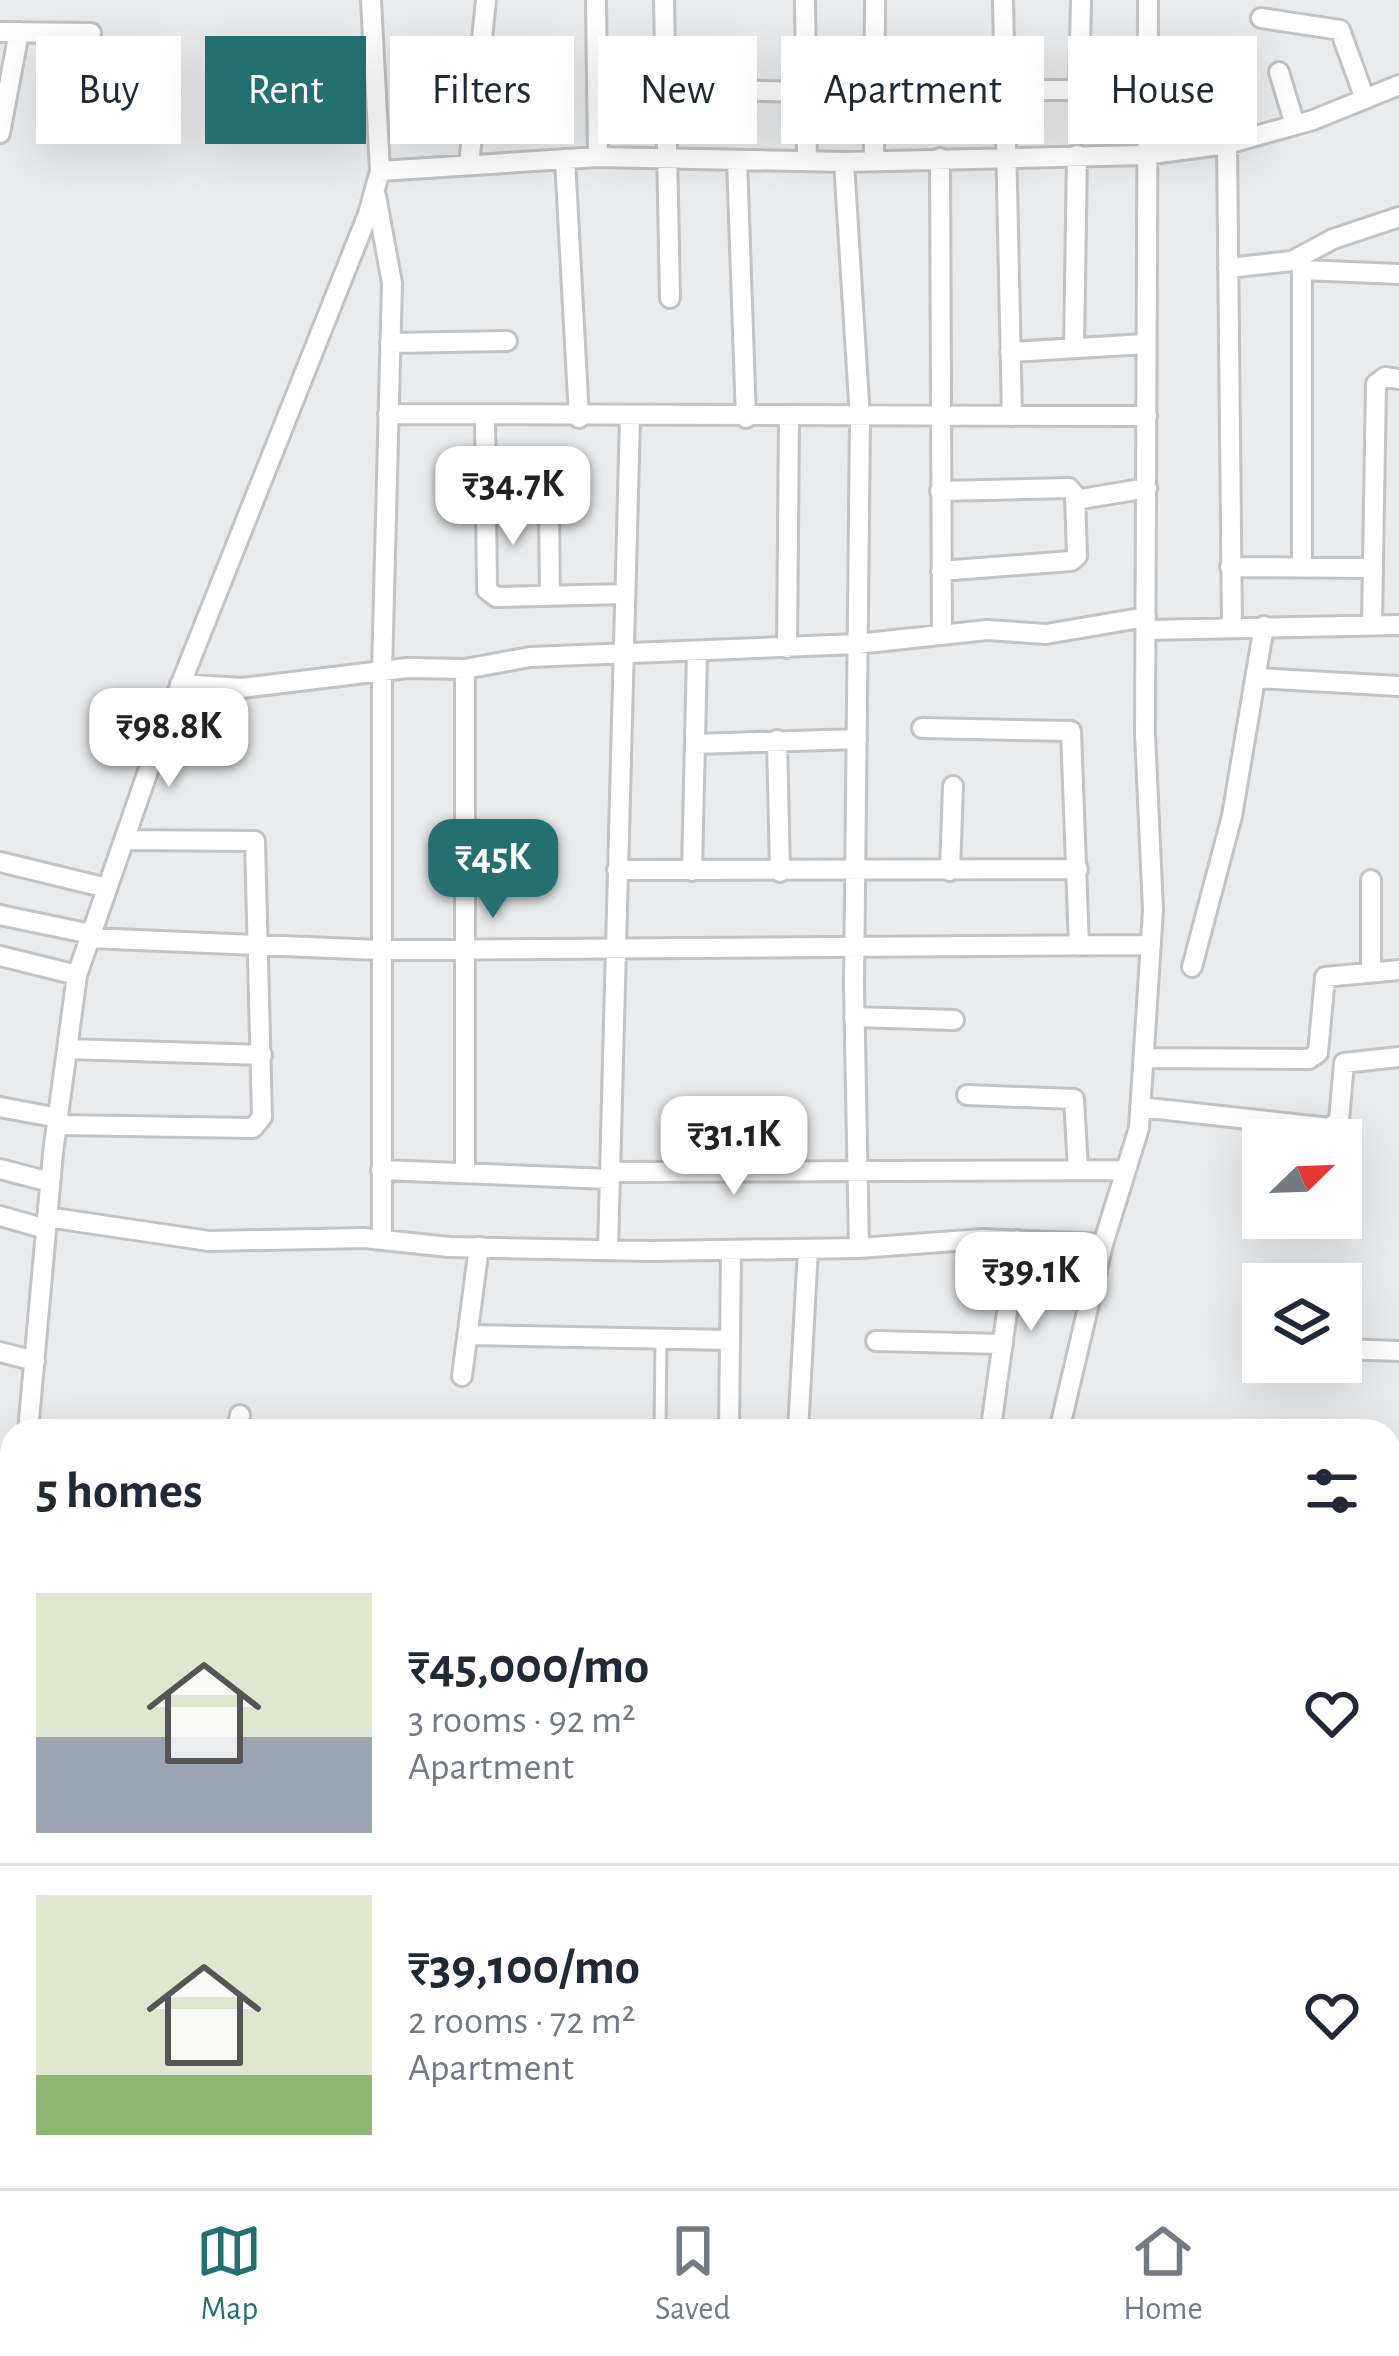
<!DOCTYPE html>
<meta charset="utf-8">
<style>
body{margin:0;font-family:"Alegreya Sans",sans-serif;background:#f6f6f7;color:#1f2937;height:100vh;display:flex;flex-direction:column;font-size:45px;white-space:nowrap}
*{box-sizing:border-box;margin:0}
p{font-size:39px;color:#747a83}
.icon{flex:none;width:66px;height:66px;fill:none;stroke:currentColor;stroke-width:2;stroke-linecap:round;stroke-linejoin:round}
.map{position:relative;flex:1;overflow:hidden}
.drawer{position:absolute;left:0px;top:1419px;width:1401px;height:771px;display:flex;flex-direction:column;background:#fff;border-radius:36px 36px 0 0;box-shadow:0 12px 48px #0002}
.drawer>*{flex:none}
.guide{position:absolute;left:36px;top:36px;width:1329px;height:108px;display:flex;gap:24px}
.needle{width:78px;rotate:67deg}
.fabs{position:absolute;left:1242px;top:1119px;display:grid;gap:24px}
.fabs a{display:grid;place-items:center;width:120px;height:120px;border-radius:0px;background:#fff;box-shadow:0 12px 48px #0002;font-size:60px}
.price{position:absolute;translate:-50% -102px;padding:0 27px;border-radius:24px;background:#fff;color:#222;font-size:39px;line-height:78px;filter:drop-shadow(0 3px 6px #0008)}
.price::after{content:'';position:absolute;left:50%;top:72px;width:36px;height:27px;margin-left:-18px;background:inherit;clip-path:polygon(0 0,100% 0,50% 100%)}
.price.active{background:#246f6f;color:#fff}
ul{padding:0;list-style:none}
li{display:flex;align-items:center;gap:36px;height:300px;padding:0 36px}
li+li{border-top:3px solid #e0e1e3}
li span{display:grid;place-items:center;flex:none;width:336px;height:240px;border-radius:0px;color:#555}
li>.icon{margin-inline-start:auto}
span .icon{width:144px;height:144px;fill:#fffc;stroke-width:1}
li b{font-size:51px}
h2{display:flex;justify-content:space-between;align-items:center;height:144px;padding:0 36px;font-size:51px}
.pill{padding:0 42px;border-radius:0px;background:#fff;box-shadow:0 12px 48px #0002;font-size:42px;line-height:108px}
.pill.active{background:#246f6f;color:#fff}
.dock{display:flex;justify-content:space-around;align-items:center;height:168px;border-top:3px solid #e0e1e3;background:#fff;font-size:33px;color:#747a83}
.dock a{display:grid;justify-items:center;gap:6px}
.dock .active{color:#246f6f}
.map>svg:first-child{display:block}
</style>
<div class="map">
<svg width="1399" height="2188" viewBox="0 0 1399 2188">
<rect width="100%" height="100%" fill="#e9ebec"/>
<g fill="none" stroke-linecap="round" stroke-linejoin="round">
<defs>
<path id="service" d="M 660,1431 L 661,1340"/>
<path id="minor" d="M 596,0 L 598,157
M 664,0 L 670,298
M 805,0 L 807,161
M 1003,0 L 1012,416
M 1261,18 L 1340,30 L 1365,99
M 0,32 L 91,33
M 1279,72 L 1295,125
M 874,85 L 1003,85
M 666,89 L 806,92
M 1003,90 L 1144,90
M 1079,90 L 1081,0
M 0,133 L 19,32
M 1227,144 L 1232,626
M 940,158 L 942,634
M 565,159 L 579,418
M 737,160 L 746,418
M 874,160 L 875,0
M 844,162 L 1144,155 L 1227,144 L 1313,120 L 1399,85
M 469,165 L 486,0
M 376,196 L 392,283 L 382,672 L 382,1240
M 1228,268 L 1292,261 L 1333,239 L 1399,217
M 1302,270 L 1399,274
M 390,343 L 507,341
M 1074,348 L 1077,155
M 1010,352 L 1145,344
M 388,414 L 1147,416
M 485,416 L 487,590 L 496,597 L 624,594
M 940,491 L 1069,488 L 1075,495 L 1077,556 L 1071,561 L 941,571
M 1075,500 L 1147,488
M 549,511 L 550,596
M 1230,567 L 1373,568
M 1302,567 L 1302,256
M 1372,623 L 1376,384 L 1385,377 L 1399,379
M 1146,630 L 1399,625
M 787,648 L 789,418
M 465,669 L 465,1173
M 1257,678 L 1399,686
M 180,684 L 242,688 L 407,668 L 465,669 L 530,657 L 857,644 L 987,630 L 1046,634 L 1146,617
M 922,728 L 1071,731 L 1079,946
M 777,740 L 780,872
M 695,744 L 857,739
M 0,862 L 107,888
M 617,870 L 1078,869
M 692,871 L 697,653
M 950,871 L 953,786
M 1371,880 L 1371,972
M 0,915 L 91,934
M 90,938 L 379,950 L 1151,945
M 0,956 L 77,975
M 1192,967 L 1232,816 L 1264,626
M 854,1017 L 954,1020
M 67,1049 L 262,1055
M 1144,1058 L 1309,1059 L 1318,1053 L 1325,977 L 1399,970
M 967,1095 L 1074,1099 L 1078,1170
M 0,1107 L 59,1118
M 1140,1107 L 1330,1128 L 1339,1120 L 1344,1063 L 1399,1057
M 58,1125 L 253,1128 L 262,1117 L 255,841 L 124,840
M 0,1169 L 50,1182
M 381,1170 L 610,1179
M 610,1172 L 1126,1170
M 0,1216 L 46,1229
M 47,1217 L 209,1241 L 364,1238 L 449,1247 L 651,1251 L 859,1248 L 854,985 L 860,418 L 844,162 L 598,157 L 380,171
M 1103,1244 L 1139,1128 L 1153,910 L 1145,734 L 1148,0
M 859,1248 L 982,1239 L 1103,1244 L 1059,1431
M 608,1250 L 630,418
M 468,1335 L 730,1340
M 876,1341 L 1003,1344
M 1341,1349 L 1399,1351
M 0,1352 L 35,1361
M 462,1376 L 479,1247
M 992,1420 L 1017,1240
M 28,1431 L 53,1153 L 77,975 L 162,731 L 368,214 L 380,171 L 371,0
M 237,1431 L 240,1415
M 729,1431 L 731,1250
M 798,1431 L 808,1249
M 1389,1463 L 1399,1464
M 1389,1551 L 1399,1552
M 0,1617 L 12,1541
M 1389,1705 L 1399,1689
M 0,1874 L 12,1875
M 1389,1879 L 1399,1861
M 0,1975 L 12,1977
M 950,2178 L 995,2188
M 201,2188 L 203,2178
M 280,2188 L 280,2178
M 390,2188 L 391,2178
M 443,2188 L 444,2178
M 555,2188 L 556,2178
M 659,2188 L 660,2178
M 840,2188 L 843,2178
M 1185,2188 L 1190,2178"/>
</defs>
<!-- service casing -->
<use href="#service" stroke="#c2c3c5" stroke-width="15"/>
<!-- minor casing -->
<use href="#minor" stroke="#c2c3c5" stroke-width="24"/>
<!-- service -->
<use href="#service" stroke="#fff" stroke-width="9"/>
<!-- minor -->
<use href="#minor" stroke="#fff" stroke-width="18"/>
<defs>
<path id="rail" d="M 1389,2031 L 1399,2011
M 1389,2068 L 1399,2048
M 1309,2188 L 1314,2178"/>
</defs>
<!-- rail casing -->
<use href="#rail" stroke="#676869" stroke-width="10"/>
<!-- rail -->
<use href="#rail" stroke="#e9ebec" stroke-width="6" stroke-dasharray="18" stroke-linecap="butt"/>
</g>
</svg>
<div class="fabs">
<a><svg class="needle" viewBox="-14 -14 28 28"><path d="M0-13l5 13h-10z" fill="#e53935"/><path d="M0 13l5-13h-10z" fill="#747a83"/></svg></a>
<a><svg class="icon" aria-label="layers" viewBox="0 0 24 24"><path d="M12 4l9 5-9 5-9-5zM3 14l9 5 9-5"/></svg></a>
</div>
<b class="price" style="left:513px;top:548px">₹34.7K</b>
<b class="price" style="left:169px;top:790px">₹98.8K</b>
<b class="price active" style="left:493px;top:921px">₹45K</b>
<b class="price" style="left:734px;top:1198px">₹31.1K</b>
<b class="price" style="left:1031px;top:1334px">₹39.1K</b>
<div class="guide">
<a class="pill">Buy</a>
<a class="pill active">Rent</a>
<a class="pill">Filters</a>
<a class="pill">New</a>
<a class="pill">Apartment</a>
<a class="pill">House</a>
</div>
<section class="drawer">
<h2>5 homes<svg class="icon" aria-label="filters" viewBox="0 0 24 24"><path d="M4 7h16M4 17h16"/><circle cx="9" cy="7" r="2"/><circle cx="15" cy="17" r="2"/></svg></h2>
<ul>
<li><span style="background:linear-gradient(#dfe7d0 60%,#9aa5b1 0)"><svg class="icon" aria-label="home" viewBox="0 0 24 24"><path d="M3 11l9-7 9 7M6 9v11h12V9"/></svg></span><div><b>₹45,000/mo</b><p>3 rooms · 92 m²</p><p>Apartment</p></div><svg class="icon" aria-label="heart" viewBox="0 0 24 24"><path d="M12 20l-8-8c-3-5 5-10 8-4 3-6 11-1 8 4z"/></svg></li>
<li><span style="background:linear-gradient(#dfe7d0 75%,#8fb573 0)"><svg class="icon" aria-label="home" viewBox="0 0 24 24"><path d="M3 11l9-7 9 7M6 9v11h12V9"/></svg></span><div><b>₹39,100/mo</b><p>2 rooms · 72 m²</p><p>Apartment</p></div><svg class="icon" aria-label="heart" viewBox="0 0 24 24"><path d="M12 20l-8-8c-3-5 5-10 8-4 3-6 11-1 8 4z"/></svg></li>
</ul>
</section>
</div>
<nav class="dock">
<a class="active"><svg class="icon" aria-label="map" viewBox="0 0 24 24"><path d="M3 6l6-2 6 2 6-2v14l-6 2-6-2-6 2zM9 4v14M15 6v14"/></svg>Map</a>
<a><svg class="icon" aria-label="saved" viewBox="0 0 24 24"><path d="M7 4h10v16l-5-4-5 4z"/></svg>Saved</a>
<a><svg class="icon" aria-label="home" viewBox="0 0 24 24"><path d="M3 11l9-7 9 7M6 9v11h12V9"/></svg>Home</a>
</nav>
